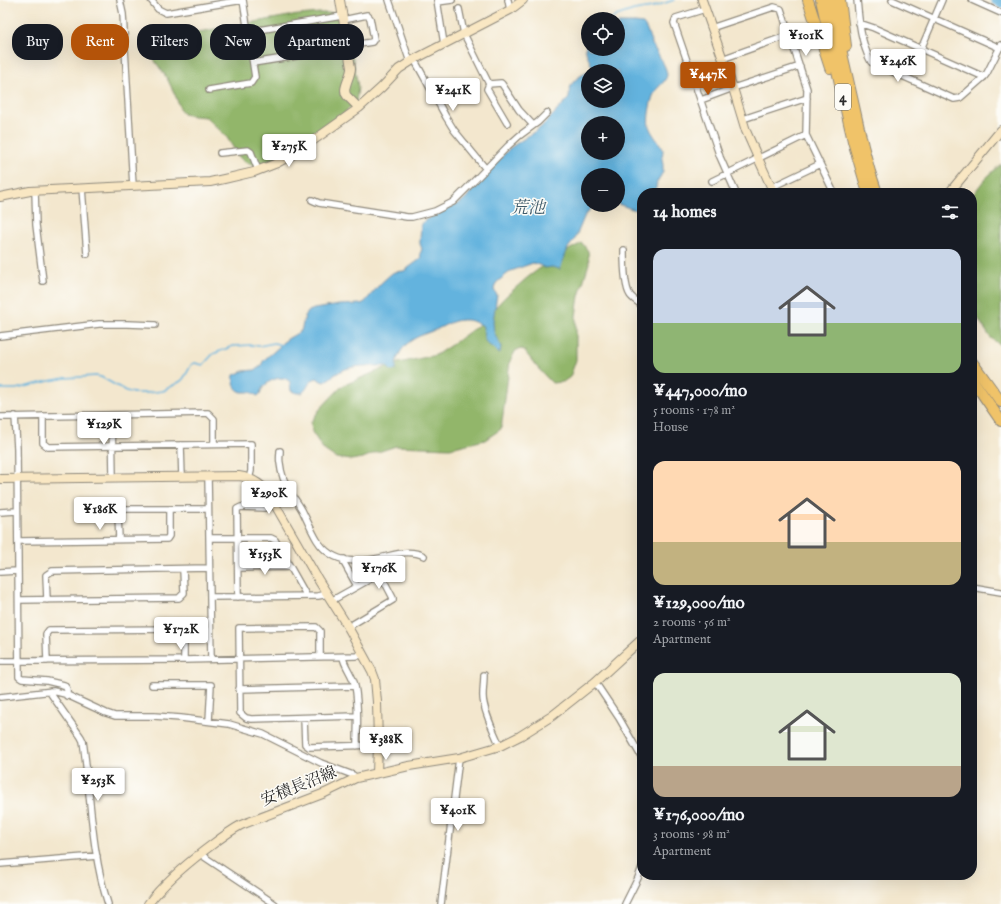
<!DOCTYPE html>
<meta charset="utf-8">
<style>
body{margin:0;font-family:"IM FELL English","Noto Serif JP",serif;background:#20242c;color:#f1f3f6;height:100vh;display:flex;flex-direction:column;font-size:15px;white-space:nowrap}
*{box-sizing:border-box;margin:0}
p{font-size:13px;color:#9ea1a6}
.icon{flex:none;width:22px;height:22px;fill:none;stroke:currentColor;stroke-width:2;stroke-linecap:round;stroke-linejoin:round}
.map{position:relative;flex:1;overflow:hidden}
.side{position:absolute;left:637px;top:188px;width:340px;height:692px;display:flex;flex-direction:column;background:#171b24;border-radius:16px;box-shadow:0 4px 16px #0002}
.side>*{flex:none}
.banner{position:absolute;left:12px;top:24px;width:380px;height:36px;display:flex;gap:8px}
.controls{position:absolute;left:581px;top:12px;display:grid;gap:8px}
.controls a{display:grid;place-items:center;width:44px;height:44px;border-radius:50%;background:#171b24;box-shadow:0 4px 16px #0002;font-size:20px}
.price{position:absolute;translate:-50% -34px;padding:0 9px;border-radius:4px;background:#fff;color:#222;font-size:13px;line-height:26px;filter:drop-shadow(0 1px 2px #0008)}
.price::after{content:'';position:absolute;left:50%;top:24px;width:12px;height:9px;margin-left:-6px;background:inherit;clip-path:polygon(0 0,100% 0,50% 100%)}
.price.selected{background:#b45309;color:#fff}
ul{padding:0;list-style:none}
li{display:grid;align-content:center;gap:8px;height:212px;padding:0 16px}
li span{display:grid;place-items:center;height:124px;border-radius:12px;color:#555}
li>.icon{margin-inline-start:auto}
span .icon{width:72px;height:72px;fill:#fffc;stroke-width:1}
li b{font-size:17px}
h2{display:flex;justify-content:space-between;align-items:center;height:48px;padding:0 16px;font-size:17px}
.pill{padding:0 14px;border-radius:16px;background:#171b24;box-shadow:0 4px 16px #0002;font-size:14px;line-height:36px}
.pill.selected{background:#b45309;color:#fff}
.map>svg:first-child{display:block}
</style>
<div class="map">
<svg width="1001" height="904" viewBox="0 0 1001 904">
<rect width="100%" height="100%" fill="#fdfcf7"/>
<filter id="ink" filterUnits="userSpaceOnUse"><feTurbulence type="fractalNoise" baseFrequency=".025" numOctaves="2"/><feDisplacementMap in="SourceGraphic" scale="8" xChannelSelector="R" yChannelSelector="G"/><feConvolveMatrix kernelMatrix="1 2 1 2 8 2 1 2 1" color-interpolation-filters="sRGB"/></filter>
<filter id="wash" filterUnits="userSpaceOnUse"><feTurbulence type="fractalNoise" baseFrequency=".012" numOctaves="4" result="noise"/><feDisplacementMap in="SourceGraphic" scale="16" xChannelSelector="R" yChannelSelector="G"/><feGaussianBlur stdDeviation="0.9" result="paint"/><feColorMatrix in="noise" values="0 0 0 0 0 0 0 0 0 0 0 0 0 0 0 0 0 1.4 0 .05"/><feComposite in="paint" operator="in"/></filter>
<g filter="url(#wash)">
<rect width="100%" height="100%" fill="#f3e7ce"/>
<!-- forest -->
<path fill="#92b66a" stroke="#5e704a" d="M 319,13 L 334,13 L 342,17 L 347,26 L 358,87 L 356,102 L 337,120 L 302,144 L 262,167 L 256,167 L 245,162 L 239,157 L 226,136 L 206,117 L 194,116 L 183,114 L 180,109 L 176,97 L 167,78 L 155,61 L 150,48 L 152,42 L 159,39 L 289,16 Z
M 1001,164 L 1001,346 L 990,337 L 972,309 L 972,196 L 984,180 Z
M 582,243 L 588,251 L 589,263 L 579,296 L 576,316 L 576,360 L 570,377 L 563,382 L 552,383 L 536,366 L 523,349 L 516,350 L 510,361 L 501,429 L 485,440 L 450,448 L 396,446 L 375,453 L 363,458 L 351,460 L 336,458 L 324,450 L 312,432 L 311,422 L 320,409 L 342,386 L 394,364 L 436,355 L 454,343 L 480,324 L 505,297 L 528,277 L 557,256 Z"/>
<!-- water -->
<path fill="#64b3de" stroke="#486f84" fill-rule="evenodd" d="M 618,23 L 635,23 L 643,24 C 648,30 649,37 652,44 C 656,52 667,66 667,75 C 666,81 660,85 656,90 C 651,97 647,118 649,126 C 651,133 658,141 662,147 L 663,150 L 662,159 L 663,165 L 663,172 L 657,182 L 655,193 L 642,193 L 642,209 L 638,211 L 618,204 L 618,175 L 588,175 L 588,205 L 594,205 L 585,215 L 575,239 L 568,248 L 560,269 L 552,267 L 545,268 L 539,265 L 533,263 L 511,271 L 497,282 L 495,285 L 494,290 L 497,295 L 493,321 L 494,332 L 501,347 L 500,353 L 498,353 C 495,348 489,346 486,342 C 482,337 485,330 482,325 C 477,324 473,320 467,320 C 453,319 447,325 435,330 C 419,336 405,340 398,357 C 396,361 396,366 396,370 L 392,371 L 390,370 L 387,366 C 375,366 361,365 349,368 C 340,370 332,377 324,382 L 321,381 L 317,378 C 308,380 309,388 302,393 L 297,393 L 291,391 L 290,382 C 288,380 285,378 282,378 C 272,378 262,385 260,394 L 258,396 C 255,395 252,392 249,392 C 247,392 244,392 242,392 C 234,390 233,382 234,375 L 243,371 L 255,370 L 260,367 L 264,360 L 279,347 L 282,343 L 289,338 L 301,331 L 305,316 L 309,311 L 314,309 L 339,305 L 361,304 L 365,302 L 380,284 L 391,274 L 394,272 L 404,271 L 419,260 L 421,257 L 420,254 L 422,249 L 420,244 L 420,240 L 421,225 L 424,221 L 433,215 L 460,203 L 467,197 L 476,184 L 510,148 L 540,128 L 553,115 L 569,98 C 569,83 575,78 588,72 L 588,101 L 618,101 L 618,71 L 592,71 L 593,69 L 592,66 C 588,58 582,47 588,38 L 588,49 L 618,49 ZM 588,123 L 618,123 L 618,153 L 588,153 Z"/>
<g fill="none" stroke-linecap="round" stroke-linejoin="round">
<!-- stream -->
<path stroke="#64b3de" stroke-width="1.5" d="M 612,19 L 616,16 L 634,10 L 653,7 L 674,0
M 0,389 L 16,389 L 49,381 L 65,378 L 96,376 L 101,377 L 126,391 L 134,393 L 146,393 L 163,391 L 181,381 C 185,378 189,368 192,364 L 195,363 L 203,365 L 213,354 L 233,346 L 252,345 L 259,346 L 274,343 L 281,345"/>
<!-- river -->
<path stroke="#64b3de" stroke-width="10" d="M 995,0 L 1001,3"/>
</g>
</g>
<g filter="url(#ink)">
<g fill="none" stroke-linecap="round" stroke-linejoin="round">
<defs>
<path id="street" d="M 120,0 L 123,14 L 133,186
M 151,0 L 158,9 L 166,13 L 243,0
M 389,0 L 410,62
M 437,0 L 444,44
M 508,0 L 510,10
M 857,0 C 859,22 861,43 871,62 L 954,99 L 960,98 L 984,77 L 987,73 L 1001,45
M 892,0 L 1000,48
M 972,0 L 1001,13
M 438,2 L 452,0
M 459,9 L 464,34 L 489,84 L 487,89 L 507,123
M 705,9 L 676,18 L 674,23 L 720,157 L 736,193
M 343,20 L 367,15 L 370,18 L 374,39 L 372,42 L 347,46
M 859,23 L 874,28 L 984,77
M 711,28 L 774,7 L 781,9 L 807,89 L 806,135 L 834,193
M 247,32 L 342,16
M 921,49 L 942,0
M 414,59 L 446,117 L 454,130 L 486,169
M 722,59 L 789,35
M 253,63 L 347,48
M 489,84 L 501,83 L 502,84 L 519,110 L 533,125
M 209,90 L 251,83 L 255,77 L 243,0
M 701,100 L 733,88 L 800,66
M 743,119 L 807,98
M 220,153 L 248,150 L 251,152 L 258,170
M 712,181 L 806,135
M 772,187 L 820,164
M 82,188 L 87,254
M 35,190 L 36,225 L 43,281
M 312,200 L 319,203 L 407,217 L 412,217 L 435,211 L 453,202 L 477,178 L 508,146 L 519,136 L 538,122 L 547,113
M 624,250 C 624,261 624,286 630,295 C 633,299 638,302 642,306
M 0,336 L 99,324 L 127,324 L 155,325
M 112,415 L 113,477
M 15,416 L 17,448 L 19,677 L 22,679 L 47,681 L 64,685 L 67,689 L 67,696
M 43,416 L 43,443 L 48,447 L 251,444 L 251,471 L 249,479
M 0,417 L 208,413 L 214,419 L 214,444
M 181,445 L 182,477
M 280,451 C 280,455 279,459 280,463 C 281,473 285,484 290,492 C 294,498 298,503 302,510 C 307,520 311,530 317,540 C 333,566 362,563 388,556 C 400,553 412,550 424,556
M 208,476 L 211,659
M 0,512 L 17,511
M 84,512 L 120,512
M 209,538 L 271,538 L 275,540 L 305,593 L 306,596
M 119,539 L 118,514 L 122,509 L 208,509
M 18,541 L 167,539 L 169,536 L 169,509
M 344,559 L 344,563 L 357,586
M 238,568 L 290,567
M 0,572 L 17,571
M 972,587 L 1001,592
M 210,597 L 318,596 L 328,594
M 238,597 L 237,509 L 241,507 L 264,508 L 274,504
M 19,600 L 179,598 L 184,593 L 183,569
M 47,600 L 46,575 L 52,571 L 209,568
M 331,601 L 372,578 L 376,576 L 382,577 L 393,598 L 393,600 L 348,627
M 320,657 L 320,631 L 316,627 L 239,628 L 240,713 L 246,718 L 251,719 L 357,716
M 343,657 C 344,666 353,675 355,686 C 359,705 357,726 357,746
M 0,661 L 184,660 L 356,656 L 363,655
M 47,661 L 46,634 L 49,630 L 180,629 L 184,634 L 184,660
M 484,675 C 484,681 483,688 483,694 C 482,708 494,732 500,746
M 595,682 L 619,718 L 642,758
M 152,685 L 211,685 L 209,721
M 239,689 L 355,686
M 50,691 L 51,694 L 81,737 L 83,741 C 91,796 91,852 108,904
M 0,697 L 53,691 L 65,694 L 106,713 L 115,716 L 154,716 L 181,718 L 229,724 L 263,734 L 321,763 L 353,775 L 356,778
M 304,718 L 305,744 L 309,747 L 378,745
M 200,854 L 275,904
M 0,864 L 97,856
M 441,904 L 459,758
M 625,904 L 638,878 L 642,867"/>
<path id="secondary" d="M 340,0 L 351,68 C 351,77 341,89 347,96 C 351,100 355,104 359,108
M 702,0 L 733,88 L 746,131 L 758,158 L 774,193
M 949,193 L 1001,130
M 0,197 L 30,191 L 210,182 L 224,179 L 254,172 L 277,163 L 297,152 L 359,108 L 382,87 L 399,69 L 413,60 L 510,10 L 523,0
M 0,479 L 239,476 C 250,477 259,483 267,491 L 319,581 L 348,627 L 372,671 L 375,679 L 377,702 L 378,745 L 377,773
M 148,904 C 164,883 184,866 205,850 C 217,841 228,832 241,825 L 325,793 L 356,778 L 409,766 L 459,758 L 500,746 L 520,736 L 552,716 L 595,682 L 642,639"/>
<path id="highway" d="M 808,0 L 830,68
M 821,0 L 853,141 L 868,193
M 830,0 L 863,146 L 870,172 L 877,193
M 840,0 L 846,46
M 972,362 L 1001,402
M 972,379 L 1001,421"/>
</defs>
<!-- street casing -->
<use href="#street" stroke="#8f897c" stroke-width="8"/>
<!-- secondary casing -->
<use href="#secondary" stroke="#8f897c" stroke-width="10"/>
<!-- highway casing -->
<use href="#highway" stroke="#8f897c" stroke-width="12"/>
<!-- street -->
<use href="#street" stroke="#fff" stroke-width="5.5"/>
<!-- secondary -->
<use href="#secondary" stroke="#f9e7c3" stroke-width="8"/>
<!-- highway -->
<use href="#highway" stroke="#f0c369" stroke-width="10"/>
</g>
</g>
<g text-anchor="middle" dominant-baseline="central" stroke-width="3" stroke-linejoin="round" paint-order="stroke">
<!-- shield labels -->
<rect fill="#fdfcf7" stroke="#6a6a68" stroke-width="1" x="835" y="84" width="16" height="26" rx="3"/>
<g font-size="15" font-weight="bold" fill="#2b2b2b">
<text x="843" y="97">4</text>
</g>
<!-- street labels -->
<g font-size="16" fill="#2b2b2b" stroke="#fdfcf7">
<text transform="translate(299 787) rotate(-22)">安積長沼線</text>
</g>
<!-- water labels -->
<g font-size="17" font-style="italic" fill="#3f5b6a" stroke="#fdfcf7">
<text x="528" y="208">荒池</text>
</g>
</g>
</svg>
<div class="controls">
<a><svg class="icon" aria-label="locate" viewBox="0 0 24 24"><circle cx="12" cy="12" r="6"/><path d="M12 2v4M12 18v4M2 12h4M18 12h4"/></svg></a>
<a><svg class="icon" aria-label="layers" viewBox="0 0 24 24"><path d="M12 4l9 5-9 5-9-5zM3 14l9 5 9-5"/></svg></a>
<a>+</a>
<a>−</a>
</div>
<b class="price" style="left:806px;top:57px">¥101K</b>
<b class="price" style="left:898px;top:83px">¥246K</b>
<b class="price selected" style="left:708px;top:96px">¥447K</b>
<b class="price" style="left:453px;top:112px">¥241K</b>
<b class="price" style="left:289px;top:168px">¥275K</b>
<b class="price" style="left:104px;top:446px">¥129K</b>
<b class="price" style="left:269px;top:515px">¥290K</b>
<b class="price" style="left:100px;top:531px">¥186K</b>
<b class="price" style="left:265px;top:576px">¥153K</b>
<b class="price" style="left:379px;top:590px">¥176K</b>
<b class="price" style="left:181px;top:651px">¥172K</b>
<b class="price" style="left:386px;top:761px">¥388K</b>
<b class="price" style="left:98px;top:802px">¥253K</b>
<b class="price" style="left:458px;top:832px">¥401K</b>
<div class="banner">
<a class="pill">Buy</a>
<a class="pill selected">Rent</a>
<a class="pill">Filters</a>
<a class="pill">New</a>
<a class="pill">Apartment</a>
</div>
<section class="side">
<h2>14 homes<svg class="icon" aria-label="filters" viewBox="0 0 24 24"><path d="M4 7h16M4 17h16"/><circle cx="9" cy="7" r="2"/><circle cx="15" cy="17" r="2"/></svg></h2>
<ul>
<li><span style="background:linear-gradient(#c9d6e8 60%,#8fb573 0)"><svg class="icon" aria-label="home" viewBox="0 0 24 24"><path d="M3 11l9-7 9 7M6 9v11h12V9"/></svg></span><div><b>¥447,000/mo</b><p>5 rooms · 178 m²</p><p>House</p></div></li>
<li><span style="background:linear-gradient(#ffd9b3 65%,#c2b280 0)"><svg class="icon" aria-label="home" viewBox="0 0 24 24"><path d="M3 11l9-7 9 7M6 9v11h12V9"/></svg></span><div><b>¥129,000/mo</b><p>2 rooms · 56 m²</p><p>Apartment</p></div></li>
<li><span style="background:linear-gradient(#dfe7d0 75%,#b9a48a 0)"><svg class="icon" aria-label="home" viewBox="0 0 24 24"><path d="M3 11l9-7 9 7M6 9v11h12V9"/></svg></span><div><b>¥176,000/mo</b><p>3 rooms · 98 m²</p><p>Apartment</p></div></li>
</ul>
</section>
</div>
